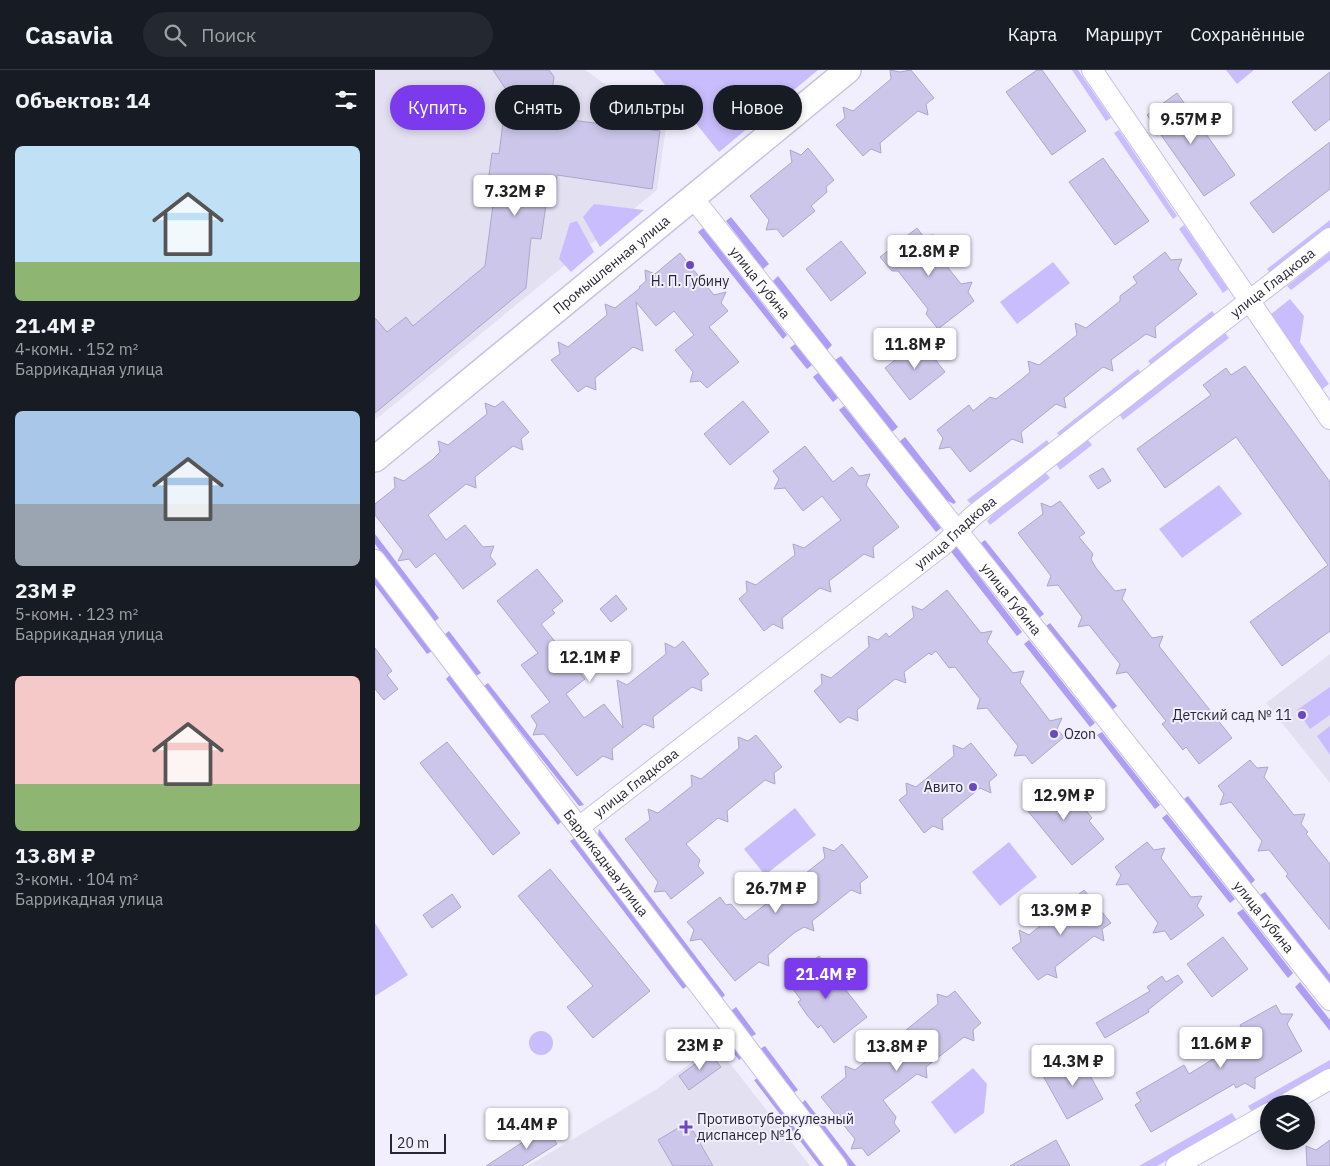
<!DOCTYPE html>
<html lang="ru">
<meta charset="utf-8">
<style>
body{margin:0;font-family:"IBM Plex Sans",sans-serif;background:#242831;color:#f1f3f6;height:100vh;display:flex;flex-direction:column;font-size:19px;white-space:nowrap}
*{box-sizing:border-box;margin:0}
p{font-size:16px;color:#9ea1a6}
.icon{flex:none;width:28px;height:28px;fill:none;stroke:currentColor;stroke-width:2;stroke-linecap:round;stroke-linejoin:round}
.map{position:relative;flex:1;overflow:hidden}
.sheet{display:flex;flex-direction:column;background:#171b24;width:375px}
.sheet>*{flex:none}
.guide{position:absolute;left:15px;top:15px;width:475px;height:45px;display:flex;gap:10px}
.buttons{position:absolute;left:885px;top:1025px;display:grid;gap:10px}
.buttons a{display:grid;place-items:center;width:55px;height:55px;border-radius:50%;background:#171b24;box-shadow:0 2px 8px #0003;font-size:25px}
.scale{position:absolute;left:15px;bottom:12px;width:56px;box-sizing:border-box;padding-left:5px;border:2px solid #282633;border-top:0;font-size:14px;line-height:18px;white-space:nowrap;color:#282633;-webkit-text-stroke:4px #f1effd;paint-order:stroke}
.price{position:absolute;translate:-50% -42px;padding:0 11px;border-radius:5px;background:#fff;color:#222;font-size:16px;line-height:32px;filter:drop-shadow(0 1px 2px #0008)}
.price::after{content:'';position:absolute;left:50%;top:30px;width:15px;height:11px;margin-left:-8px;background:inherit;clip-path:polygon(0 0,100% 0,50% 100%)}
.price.selected{background:#7c3aed;color:#fff}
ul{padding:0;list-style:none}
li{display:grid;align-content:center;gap:10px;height:265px;padding:0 15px}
li span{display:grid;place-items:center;height:155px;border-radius:8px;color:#555}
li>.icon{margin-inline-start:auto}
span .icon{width:90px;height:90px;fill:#fffc;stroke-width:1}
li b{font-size:21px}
h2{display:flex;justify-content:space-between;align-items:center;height:60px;padding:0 15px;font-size:21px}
.chip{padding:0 18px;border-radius:22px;background:#171b24;box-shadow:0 2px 8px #0003;font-size:18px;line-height:45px}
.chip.selected{background:#7c3aed;color:#fff}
header{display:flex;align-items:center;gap:30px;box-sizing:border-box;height:70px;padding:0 25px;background:#171b24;border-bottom:1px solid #363941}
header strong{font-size:24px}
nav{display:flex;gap:28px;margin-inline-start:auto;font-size:18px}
.search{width:350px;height:45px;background:#242831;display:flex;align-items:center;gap:12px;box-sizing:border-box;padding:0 18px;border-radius:28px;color:#9ea1a6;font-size:19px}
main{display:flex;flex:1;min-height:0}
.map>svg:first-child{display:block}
</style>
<header>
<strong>Casavia</strong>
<div class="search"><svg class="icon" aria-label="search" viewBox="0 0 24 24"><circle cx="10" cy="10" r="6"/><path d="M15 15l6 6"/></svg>Поиск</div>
<nav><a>Карта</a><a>Маршрут</a><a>Сохранённые</a></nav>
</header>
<main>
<section class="sheet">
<h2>Объектов: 14<svg class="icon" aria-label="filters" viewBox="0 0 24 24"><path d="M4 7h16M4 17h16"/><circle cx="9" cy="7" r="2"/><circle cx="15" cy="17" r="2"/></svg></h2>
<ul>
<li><span style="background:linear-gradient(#bfe0f5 75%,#8fb573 0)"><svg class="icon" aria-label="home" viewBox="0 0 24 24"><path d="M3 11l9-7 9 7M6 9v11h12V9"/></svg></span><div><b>21.4M ₽</b><p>4-комн. · 152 m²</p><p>Баррикадная улица</p></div></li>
<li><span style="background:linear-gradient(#a9c7e8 60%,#9aa5b1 0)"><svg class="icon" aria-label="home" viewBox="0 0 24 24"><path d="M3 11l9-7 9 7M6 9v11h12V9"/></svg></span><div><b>23M ₽</b><p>5-комн. · 123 m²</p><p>Баррикадная улица</p></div></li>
<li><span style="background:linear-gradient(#f6c9c9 70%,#8fb573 0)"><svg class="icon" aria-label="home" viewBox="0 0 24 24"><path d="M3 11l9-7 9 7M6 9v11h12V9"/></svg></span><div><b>13.8M ₽</b><p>3-комн. · 104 m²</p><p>Баррикадная улица</p></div></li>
</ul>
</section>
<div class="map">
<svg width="955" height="1096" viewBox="0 0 955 1096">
<rect width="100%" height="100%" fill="#f1effd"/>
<!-- built -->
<path fill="#e2e0f1" d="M 0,0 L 210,0 L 291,57 L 282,120 L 0,350 Z
M 955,584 L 955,713 L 891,633 Z
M 340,974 L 435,1096 L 153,1096 L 282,1019 Z"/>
<!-- green -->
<path fill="#c9bdfd" d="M 278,0 L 443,0 L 344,82 Z
M 697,0 L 703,0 L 736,48 L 731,51 Z
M 851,0 L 879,0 L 862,14 Z
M 744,60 L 802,146 L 798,149 L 739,63 Z
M 219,134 L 269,140 L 225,177 L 208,147 Z
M 955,150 L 955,157 L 895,203 L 892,199 Z
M 202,151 L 219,182 L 196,202 L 184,189 L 195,153 Z
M 809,155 L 853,219 L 848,223 L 804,159 Z
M 955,182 L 955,190 L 916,220 L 912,216 Z
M 678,192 L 695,213 L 642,254 L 625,232 Z
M 915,229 L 929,246 L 925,272 L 954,314 L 946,320 L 895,245 Z
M 837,241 L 841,246 L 777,296 L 773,291 Z
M 850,263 L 854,268 L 748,350 L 745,345 Z
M 763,299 L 766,303 L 685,367 L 682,363 Z
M 672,370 L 675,375 L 596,434 L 592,430 Z
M 713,370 L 717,375 L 685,400 L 681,394 Z
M 671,403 L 675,408 L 615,455 L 612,451 L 620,442 Z
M 844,415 L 867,444 L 807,488 L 784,459 Z
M 955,617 L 955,645 L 935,659 L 922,640 Z
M 955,656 L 955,685 L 942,666 Z
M 420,738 L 441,765 L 390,805 L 369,779 Z
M 634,772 L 662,807 L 625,836 L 597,802 Z
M 0,853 L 33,905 L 0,926 Z
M154 973a12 12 0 1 1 24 0a12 12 0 1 1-24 0Z
M 955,990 L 955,999 L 877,1042 L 873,1036 Z
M 598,998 L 612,1014 L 609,1043 L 580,1064 L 556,1032 Z
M 857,1043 L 862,1051 L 782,1096 L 764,1096 Z"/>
<!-- forest -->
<path fill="#af9cf5" d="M 356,147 L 394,194 L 388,199 L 351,151 Z
M 328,158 L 412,265 L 408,269 L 323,162 Z
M 403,206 L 457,275 L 452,280 L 398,211 Z
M 420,274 L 437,295 L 432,299 L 415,278 Z
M 466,286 L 523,357 L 517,362 L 460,290 Z
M 443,303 L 463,328 L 458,332 L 438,307 Z
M 469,336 L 566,458 L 561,462 L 464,340 Z
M 530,367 L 581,432 L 579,434 L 571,430 L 524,372 Z
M 0,464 L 64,548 L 59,552 L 0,474 Z
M 610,470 L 669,544 L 664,548 L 606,473 Z
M 580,475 L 647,562 L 642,566 L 574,479 Z
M 0,506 L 57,581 L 52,584 L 0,515 Z
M 675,553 L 742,636 L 737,640 L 671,556 Z
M 74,561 L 106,603 L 101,606 L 69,565 Z
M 654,570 L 720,653 L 715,657 L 649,574 Z
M 75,605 L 187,751 L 183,755 L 71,609 Z
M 113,613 L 209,735 L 204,736 L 109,616 Z
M 727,662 L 785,735 L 780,739 L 722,665 Z
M 813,726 L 880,810 L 876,814 L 809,729 Z
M 792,744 L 860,829 L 855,833 L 787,748 Z
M 224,759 L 350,925 L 346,929 L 223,765 Z
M 200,768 L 312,916 L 308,919 L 195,771 Z
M 890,822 L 955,905 L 955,914 L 885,825 Z
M 868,839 L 918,903 L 913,908 L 862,843 Z
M 925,912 L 955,950 L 955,961 L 920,917 Z
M 361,937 L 381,964 L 376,967 L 356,941 Z
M 345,958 L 368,987 L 364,990 L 341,961 Z
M 390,976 L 423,1020 L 418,1023 L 385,979 Z
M 383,1008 L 450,1096 L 444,1096 L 379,1010 Z
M 430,1030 L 481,1096 L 474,1096 L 426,1034 Z"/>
<!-- building -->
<path fill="#ccc7ea" stroke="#aca7c9" d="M 118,0 L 174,0 L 179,7 L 174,43 L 189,45 L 188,49 L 228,54 L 230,36 L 239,35 L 246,38 L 244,56 L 285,61 L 277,119 L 182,105 L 180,121 L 173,121 L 166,169 L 156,168 L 151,218 L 0,343 L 0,248 L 12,262 L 31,247 L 38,256 L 110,196 L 118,135 L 110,134 L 117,83 L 124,84 L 132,21 Z
M 515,0 L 525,2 L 536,0 L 559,28 L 551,34 L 553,45 L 543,41 L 505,73 L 506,83 L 496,79 L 488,86 L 461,55 L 470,48 L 468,37 L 478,41 L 516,9 Z
M 662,0 L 667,0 L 711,61 L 677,85 L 631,22 Z
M 955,2 L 955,49 L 940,61 L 917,32 Z
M 802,23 L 860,105 L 829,126 L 772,45 Z
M 955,72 L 955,119 L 898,163 L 875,133 Z
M 433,78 L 459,110 L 451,117 L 452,122 L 436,136 L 440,141 L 408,167 L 402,159 L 391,160 L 394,150 L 375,126 L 417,92 L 415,80 L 426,85 Z
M 728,88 L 774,151 L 740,175 L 694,112 Z
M 542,158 L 548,166 L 559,165 L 555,175 L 586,214 L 597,212 L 593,222 L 599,231 L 563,259 L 551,244 L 553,239 L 523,201 L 517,201 L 505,187 Z
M 466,171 L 491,203 L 456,231 L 431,199 Z
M 790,182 L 796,190 L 807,189 L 803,199 L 822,224 L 780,257 L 781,268 L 771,264 L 736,290 L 738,301 L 728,297 L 689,328 L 691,338 L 681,334 L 646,362 L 648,373 L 637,369 L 595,402 L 575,377 L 564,379 L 568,368 L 562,360 L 594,335 L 598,341 L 615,327 L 621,329 L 647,309 L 655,302 L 653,291 L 664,295 L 702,265 L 700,253 L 711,258 L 745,231 L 745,226 L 762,213 L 758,207 Z
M 305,183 L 339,225 L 351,222 L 346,233 L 353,241 L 334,257 L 364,292 L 332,318 L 325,311 L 315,312 L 318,302 L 300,280 L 319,265 L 299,241 L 281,256 L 261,232 L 268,281 L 258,277 L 220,308 L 221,320 L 211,316 L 203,322 L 176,290 L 185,284 L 183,272 L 193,277 L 232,245 L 230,234 L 240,238 L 265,218 L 264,217 L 271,211 L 270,200 L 280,204 Z
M 545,270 L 570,302 L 535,330 L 510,298 Z
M 870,296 L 955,412 L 955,561 L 907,596 L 875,552 L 953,495 L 861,367 L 790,418 L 762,379 L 836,325 L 828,315 L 851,298 L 856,305 Z
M 128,331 L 154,362 L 146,369 L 148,380 L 138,376 L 100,407 L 101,418 L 91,414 L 53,445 L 71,470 L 90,455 L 108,477 L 119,476 L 115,486 L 121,494 L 88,519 L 60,483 L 41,498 L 34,489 L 23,491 L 28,481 L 0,445 L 0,434 L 20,418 L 19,407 L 29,411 L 57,390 L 65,382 L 63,371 L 73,375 L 112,344 L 110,333 L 120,337 Z
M 368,331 L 394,362 L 355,395 L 329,364 Z
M 430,376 L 458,412 L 477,397 L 484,406 L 495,404 L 491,415 L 524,457 L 498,477 L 499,488 L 489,484 L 454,511 L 456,522 L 445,518 L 407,548 L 408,559 L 398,554 L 389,561 L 364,529 L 372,522 L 371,511 L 381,515 L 420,485 L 418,474 L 429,478 L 466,450 L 447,426 L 428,441 L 410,418 L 399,419 L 404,409 L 398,401 Z
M 728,398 L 736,411 L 723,419 L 714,406 Z
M 685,431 L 710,463 L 704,467 L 718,484 L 716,489 L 721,498 L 740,521 L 751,519 L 747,529 L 777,568 L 788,566 L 784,576 L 857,668 L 824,694 L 811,677 L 808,680 L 787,654 L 791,651 L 752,602 L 741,604 L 745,594 L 714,555 L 703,557 L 707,547 L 683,515 L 672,516 L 676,506 L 643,463 L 668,444 L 666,433 L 676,437 Z
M 162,499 L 188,531 L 177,540 L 180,543 L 166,554 L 185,578 L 196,576 L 192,587 L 210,609 L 191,624 L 209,648 L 229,634 L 248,658 L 242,610 L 252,615 L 291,584 L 290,573 L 300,578 L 308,571 L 334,604 L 326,610 L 327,621 L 317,617 L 278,647 L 279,658 L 269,654 L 237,679 L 238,690 L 228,686 L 202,706 L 169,664 L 158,665 L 162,655 L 156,646 L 175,632 L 146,595 L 163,583 L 122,531 Z
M 572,520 L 606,563 L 617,561 L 612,572 L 638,603 L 649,601 L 645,612 L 675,651 L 687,648 L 682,659 L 689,667 L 657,694 L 650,685 L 639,686 L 643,676 L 612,638 L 602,639 L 605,629 L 580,597 L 574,598 L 561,581 L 556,585 L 554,583 L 529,602 L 531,613 L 520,609 L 482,640 L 483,651 L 473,647 L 465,653 L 439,621 L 447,614 L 446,604 L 456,608 L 494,577 L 493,566 L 503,570 L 511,563 L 514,567 L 539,547 L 537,536 L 547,540 Z
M 241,525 L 252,539 L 236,552 L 225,539 Z
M 0,578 L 17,601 L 12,605 L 23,619 L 9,630 L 0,619 Z
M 381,665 L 407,697 L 399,703 L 400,714 L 390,710 L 352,741 L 353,752 L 343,748 L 311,774 L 325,790 L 323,796 L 329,803 L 296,829 L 290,821 L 279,822 L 283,812 L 250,769 L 275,750 L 273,739 L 283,743 L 317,716 L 316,705 L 326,709 L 364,678 L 363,667 L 373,671 Z
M 72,672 L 145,763 L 118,785 L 45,693 Z
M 596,673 L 622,705 L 614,712 L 616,723 L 605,718 L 567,749 L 568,760 L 558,756 L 549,763 L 524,730 L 532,724 L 531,713 L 541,717 L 579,686 L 578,675 L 588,679 Z
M 875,690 L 882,698 L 893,697 L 889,707 L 919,745 L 930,744 L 926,754 L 933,762 L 931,764 L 955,794 L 955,860 L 911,806 L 913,804 L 894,780 L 883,781 L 887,771 L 856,732 L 845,735 L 849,724 L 843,716 Z
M 680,709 L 693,725 L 697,723 L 717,748 L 714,751 L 729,769 L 697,795 L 648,735 Z
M 772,772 L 779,780 L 790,778 L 786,788 L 816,827 L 827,826 L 822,836 L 829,845 L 796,870 L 790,861 L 778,863 L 783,853 L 753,814 L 741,815 L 746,805 L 740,797 Z
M 467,774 L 493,807 L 485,813 L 486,824 L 476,820 L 437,851 L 439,861 L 429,857 L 419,863 L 393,885 L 394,896 L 384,892 L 360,911 L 326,869 L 315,871 L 319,860 L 312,852 L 345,827 L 351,835 L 356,834 L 370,850 L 403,825 L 401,814 L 412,818 L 450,788 L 448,777 L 459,781 Z
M 175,799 L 275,921 L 218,968 L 192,937 L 218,916 L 143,826 Z
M 709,820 L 736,853 L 727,859 L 729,871 L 719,866 L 680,897 L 682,908 L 672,904 L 663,910 L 637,878 L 646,872 L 644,860 L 654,865 Z
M 77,824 L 86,837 L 57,858 L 48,845 Z
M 848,867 L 873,899 L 837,927 L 812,894 Z
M 444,886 L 492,947 L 459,973 L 446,955 L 443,958 L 432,945 L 423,932 L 426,930 L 412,911 Z
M 803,905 L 808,912 L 773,940 L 774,942 L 730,968 L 721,953 L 775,921 L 772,917 L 787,906 L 791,912 Z
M 580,921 L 606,953 L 598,960 L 599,971 L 589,967 L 551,997 L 552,1008 L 542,1004 L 508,1030 L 521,1047 L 519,1053 L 525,1061 L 493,1086 L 487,1078 L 476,1079 L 480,1069 L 446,1027 L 471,1007 L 470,996 L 480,1000 L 516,972 L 515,961 L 525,965 L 563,934 L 562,924 L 572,927 Z
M 901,935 L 906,944 L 918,944 L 912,954 L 927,981 L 880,1008 L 880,1019 L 870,1013 L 861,1018 L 859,1014 L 776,1062 L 760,1035 L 766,1031 L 761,1023 L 809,995 L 814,1004 L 843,986 L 841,982 L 850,977 L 850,972 L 868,961 L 865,955 Z
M 335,983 L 346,997 L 314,1020 L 304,1006 Z
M 703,984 L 728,1029 L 692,1049 L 667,1004 Z
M 313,1052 L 338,1096 L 298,1096 L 283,1070 Z
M 171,1057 L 182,1074 L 147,1096 L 111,1096 Z
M 681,1070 L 695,1096 L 635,1096 Z
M 955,1070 L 955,1096 L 932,1096 L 931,1076 L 941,1080 Z"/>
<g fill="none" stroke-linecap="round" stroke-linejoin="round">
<defs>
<g id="minor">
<path d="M 717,0 L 955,349"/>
<path id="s1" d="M 318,128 L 955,930"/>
<path id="s2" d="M 0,490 L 462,1096"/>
<path id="s3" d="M 204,757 L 567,476 L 598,446 L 955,168"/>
<path d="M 911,1034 L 955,1009"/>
<path d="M 801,1096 L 894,1043"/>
</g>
<g id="tertiary">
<path id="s4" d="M 0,389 L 473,0"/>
</g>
</defs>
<!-- minor casing -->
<use href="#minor" stroke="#c7c1e4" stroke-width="22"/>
<!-- tertiary casing -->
<use href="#tertiary" stroke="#c7c1e4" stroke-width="28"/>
<!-- minor -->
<use href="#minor" stroke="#fff" stroke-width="20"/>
<!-- tertiary -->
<use href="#tertiary" stroke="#fff" stroke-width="25"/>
</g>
<!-- markers -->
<g fill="#6c48c1" stroke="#f1effd" stroke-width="2">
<circle cx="315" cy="195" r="5"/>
<circle cx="927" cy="645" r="5"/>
<circle cx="679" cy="664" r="5"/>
<circle cx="598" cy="717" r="5"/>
<path d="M308.5 1049.5h5v5h5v5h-5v5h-5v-5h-5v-5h5z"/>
</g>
<g text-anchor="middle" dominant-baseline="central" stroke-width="4" stroke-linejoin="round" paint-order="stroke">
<!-- street labels -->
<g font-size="14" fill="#282633" stroke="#f1effd">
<text stroke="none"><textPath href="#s4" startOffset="306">Промышленная улица</textPath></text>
<text stroke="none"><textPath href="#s1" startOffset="108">улица Губина</textPath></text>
<text stroke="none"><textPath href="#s3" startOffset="882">улица Гладкова</textPath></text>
<text stroke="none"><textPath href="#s3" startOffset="478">улица Гладкова</textPath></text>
<text stroke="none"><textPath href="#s1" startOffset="512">улица Губина</textPath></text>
<text stroke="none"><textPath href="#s3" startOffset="72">улица Гладкова</textPath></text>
<text stroke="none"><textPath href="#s2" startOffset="381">Баррикадная улица</textPath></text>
<text stroke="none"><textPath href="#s1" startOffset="918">улица Губина</textPath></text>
</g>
<!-- poi labels -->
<g font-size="14" fill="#282633" stroke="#f1effd" text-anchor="end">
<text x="315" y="211" text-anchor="middle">Н. П. Губину</text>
<text x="917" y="645">Детский сад № 11</text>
<text x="689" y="664" text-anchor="start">Ozon</text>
<text x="588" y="717">Авито</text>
<text x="322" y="1049" text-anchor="start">Противотуберкулезный<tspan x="322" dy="16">диспансер №16</tspan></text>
</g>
</g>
</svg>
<div class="buttons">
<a><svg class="icon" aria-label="layers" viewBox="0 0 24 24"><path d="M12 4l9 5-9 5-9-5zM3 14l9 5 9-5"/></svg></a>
</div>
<div class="scale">20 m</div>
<b class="price" style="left:816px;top:75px">9.57M ₽</b>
<b class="price" style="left:140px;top:147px">7.32M ₽</b>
<b class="price" style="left:554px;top:207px">12.8M ₽</b>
<b class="price" style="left:540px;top:300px">11.8M ₽</b>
<b class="price" style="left:215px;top:613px">12.1M ₽</b>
<b class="price" style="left:689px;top:751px">12.9M ₽</b>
<b class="price" style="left:401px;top:844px">26.7M ₽</b>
<b class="price" style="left:686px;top:866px">13.9M ₽</b>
<b class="price selected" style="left:451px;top:930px">21.4M ₽</b>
<b class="price" style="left:846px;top:999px">11.6M ₽</b>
<b class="price" style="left:325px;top:1001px">23M ₽</b>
<b class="price" style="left:522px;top:1002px">13.8M ₽</b>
<b class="price" style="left:698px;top:1017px">14.3M ₽</b>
<b class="price" style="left:152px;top:1080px">14.4M ₽</b>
<div class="guide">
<a class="chip selected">Купить</a>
<a class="chip">Снять</a>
<a class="chip">Фильтры</a>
<a class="chip">Новое</a>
</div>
</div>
</main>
